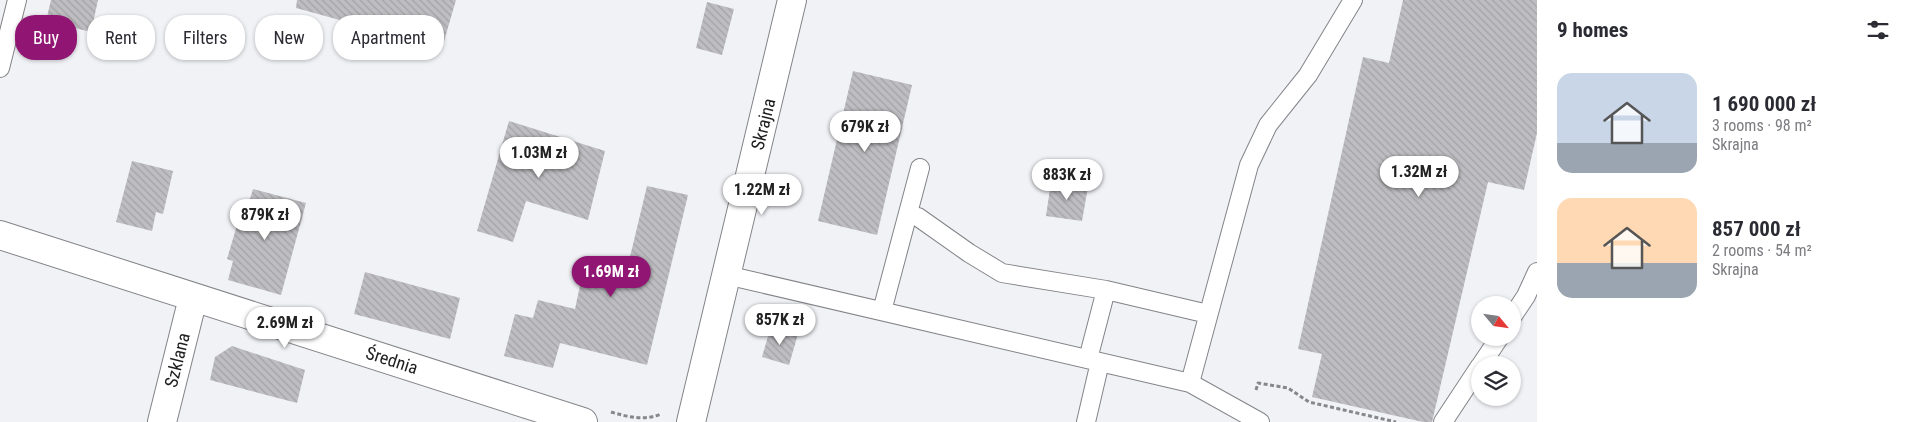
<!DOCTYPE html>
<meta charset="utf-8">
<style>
body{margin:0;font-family:"Roboto Condensed",sans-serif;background:#f2f2f3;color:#2b2b33;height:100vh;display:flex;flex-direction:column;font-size:19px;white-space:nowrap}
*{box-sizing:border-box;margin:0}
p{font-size:16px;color:#7c7c81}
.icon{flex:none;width:28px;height:28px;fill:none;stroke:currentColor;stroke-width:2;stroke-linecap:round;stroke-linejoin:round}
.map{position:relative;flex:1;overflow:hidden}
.sheet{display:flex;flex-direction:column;background:#fff;width:375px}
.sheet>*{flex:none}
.guide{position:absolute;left:15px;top:15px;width:475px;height:45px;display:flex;gap:10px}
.needle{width:32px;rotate:119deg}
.tools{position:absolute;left:1471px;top:296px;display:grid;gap:10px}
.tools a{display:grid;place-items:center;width:50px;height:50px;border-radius:50%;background:#fff;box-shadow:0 1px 4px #0004;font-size:25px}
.price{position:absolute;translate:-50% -42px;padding:0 11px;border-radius:18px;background:#fff;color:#222;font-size:16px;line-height:32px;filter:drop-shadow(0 1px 2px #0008)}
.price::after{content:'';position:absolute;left:50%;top:30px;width:15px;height:11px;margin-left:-8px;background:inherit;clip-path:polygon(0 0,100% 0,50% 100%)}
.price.on{background:#911572;color:#fff}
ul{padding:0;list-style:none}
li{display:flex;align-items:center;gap:15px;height:125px;padding:0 20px}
li span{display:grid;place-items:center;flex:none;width:140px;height:100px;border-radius:15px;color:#555}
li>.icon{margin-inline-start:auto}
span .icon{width:60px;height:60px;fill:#fffc;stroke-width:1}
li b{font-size:21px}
h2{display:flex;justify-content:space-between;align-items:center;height:60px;padding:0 20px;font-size:21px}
.tag{padding:0 18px;border-radius:20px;background:#fff;box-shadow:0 1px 4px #0004;font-size:18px;line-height:45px}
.tag.on{background:#911572;color:#fff}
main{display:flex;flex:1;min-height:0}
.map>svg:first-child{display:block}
</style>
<main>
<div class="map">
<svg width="1537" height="422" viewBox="0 0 1537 422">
<defs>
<pattern id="building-back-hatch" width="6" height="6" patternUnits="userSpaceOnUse" patternTransform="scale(1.25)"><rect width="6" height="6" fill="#bebec2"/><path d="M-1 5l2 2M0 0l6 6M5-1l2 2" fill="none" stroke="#a3a3a6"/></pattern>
</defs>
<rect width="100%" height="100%" fill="#f1f2f6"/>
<!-- building -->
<path fill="url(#building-back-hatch)" d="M 51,0 L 98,0 L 91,32 L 46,21 Z
M 297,0 L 456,0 L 442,48 L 296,8 Z
M 1403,0 L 1537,0 L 1537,133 L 1524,190 L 1488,182 L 1432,422 L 1423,422 L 1312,397 L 1322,354 L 1298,349 L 1363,57 L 1389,63 Z
M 707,2 L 734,9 L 722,55 L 696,48 Z
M 853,71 L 912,85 L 877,235 L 818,221 Z
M 509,121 L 605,151 L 588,220 L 526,201 L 513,242 L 477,231 Z
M 132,161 L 173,171 L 163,214 L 156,212 L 152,231 L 116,222 Z
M 1051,182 L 1088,187 L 1082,221 L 1046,216 Z
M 647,186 L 688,195 L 647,365 L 560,343 L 553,368 L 504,356 L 515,314 L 533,318 L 538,300 L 575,309 L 582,276 L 623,286 Z
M 253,189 L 306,203 L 281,295 L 228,280 L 233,261 L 227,259 L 243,205 L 248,206 Z
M 365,272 L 460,298 L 450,339 L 354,314 Z
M 771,326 L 798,334 L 789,365 L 762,357 Z
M 232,346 L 305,370 L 297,403 L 210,380 L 215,357 Z"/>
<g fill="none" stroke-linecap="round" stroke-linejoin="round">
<defs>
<path id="lane" d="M 0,68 L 17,0
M 908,214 L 918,217 L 969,253 L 1002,273 L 1106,290
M 726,275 L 1190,383 L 1260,422
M 882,311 L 920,168
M 1512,317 L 1526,296 L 1537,272
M 1088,359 L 1106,290 L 1208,314
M 1481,365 L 1499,338
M 1190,383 L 1249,165 L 1268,125 L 1308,75 L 1353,0
M 1086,422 L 1100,362
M 1443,422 L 1480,366"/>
<path id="street" d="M 0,235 L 583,422
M 162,422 L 193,298
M 691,422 L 792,0"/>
</defs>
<!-- lane casing -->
<use href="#lane" stroke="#838488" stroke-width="20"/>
<!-- street casing -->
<use href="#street" stroke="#838488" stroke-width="30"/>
<!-- path -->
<path stroke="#868789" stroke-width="3" stroke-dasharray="4 2.5" stroke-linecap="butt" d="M 1256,390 L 1258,383 L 1288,388 L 1309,402 L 1396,422
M 611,412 C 628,417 644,421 661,414"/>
<!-- lane -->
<use href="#lane" stroke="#fff" stroke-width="18"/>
<!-- street -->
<use href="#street" stroke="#fff" stroke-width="28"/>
</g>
<g text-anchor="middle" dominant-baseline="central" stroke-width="4" stroke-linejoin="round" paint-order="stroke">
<!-- street labels -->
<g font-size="18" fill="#1e1e20" stroke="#fff">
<text transform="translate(763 124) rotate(-76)">Skrajna</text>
<text transform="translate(177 360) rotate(-76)">Szklana</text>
<text transform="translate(392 360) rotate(18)">Średnia</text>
</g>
</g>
</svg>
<div class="tools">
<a><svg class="needle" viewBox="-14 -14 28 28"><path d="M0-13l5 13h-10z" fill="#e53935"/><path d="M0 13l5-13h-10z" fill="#7c7c81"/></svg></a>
<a><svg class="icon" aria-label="layers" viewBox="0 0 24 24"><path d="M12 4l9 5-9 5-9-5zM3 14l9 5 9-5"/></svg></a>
</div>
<b class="price" style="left:865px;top:153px">679K zł</b>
<b class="price" style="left:539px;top:179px">1.03M zł</b>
<b class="price" style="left:1419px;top:198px">1.32M zł</b>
<b class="price" style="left:1067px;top:201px">883K zł</b>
<b class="price" style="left:762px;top:216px">1.22M zł</b>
<b class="price" style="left:265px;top:241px">879K zł</b>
<b class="price on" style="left:611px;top:298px">1.69M zł</b>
<b class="price" style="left:780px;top:346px">857K zł</b>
<b class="price" style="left:285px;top:349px">2.69M zł</b>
<div class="guide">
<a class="tag on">Buy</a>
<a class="tag">Rent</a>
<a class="tag">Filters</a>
<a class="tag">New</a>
<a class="tag">Apartment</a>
</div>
</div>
<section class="sheet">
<h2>9 homes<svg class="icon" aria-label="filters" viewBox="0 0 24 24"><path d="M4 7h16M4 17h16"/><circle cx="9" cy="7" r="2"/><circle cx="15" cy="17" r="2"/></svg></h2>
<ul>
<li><span style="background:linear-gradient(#c9d6e8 70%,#9aa5b1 0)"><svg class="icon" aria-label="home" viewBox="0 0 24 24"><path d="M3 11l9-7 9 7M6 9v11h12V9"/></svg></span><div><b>1 690 000 zł</b><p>3 rooms · 98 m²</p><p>Skrajna</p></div></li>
<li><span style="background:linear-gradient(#ffd9b3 65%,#9aa5b1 0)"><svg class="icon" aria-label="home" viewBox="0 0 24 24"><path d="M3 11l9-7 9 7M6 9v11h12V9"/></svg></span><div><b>857 000 zł</b><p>2 rooms · 54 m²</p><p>Skrajna</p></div></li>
</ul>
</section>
</main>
